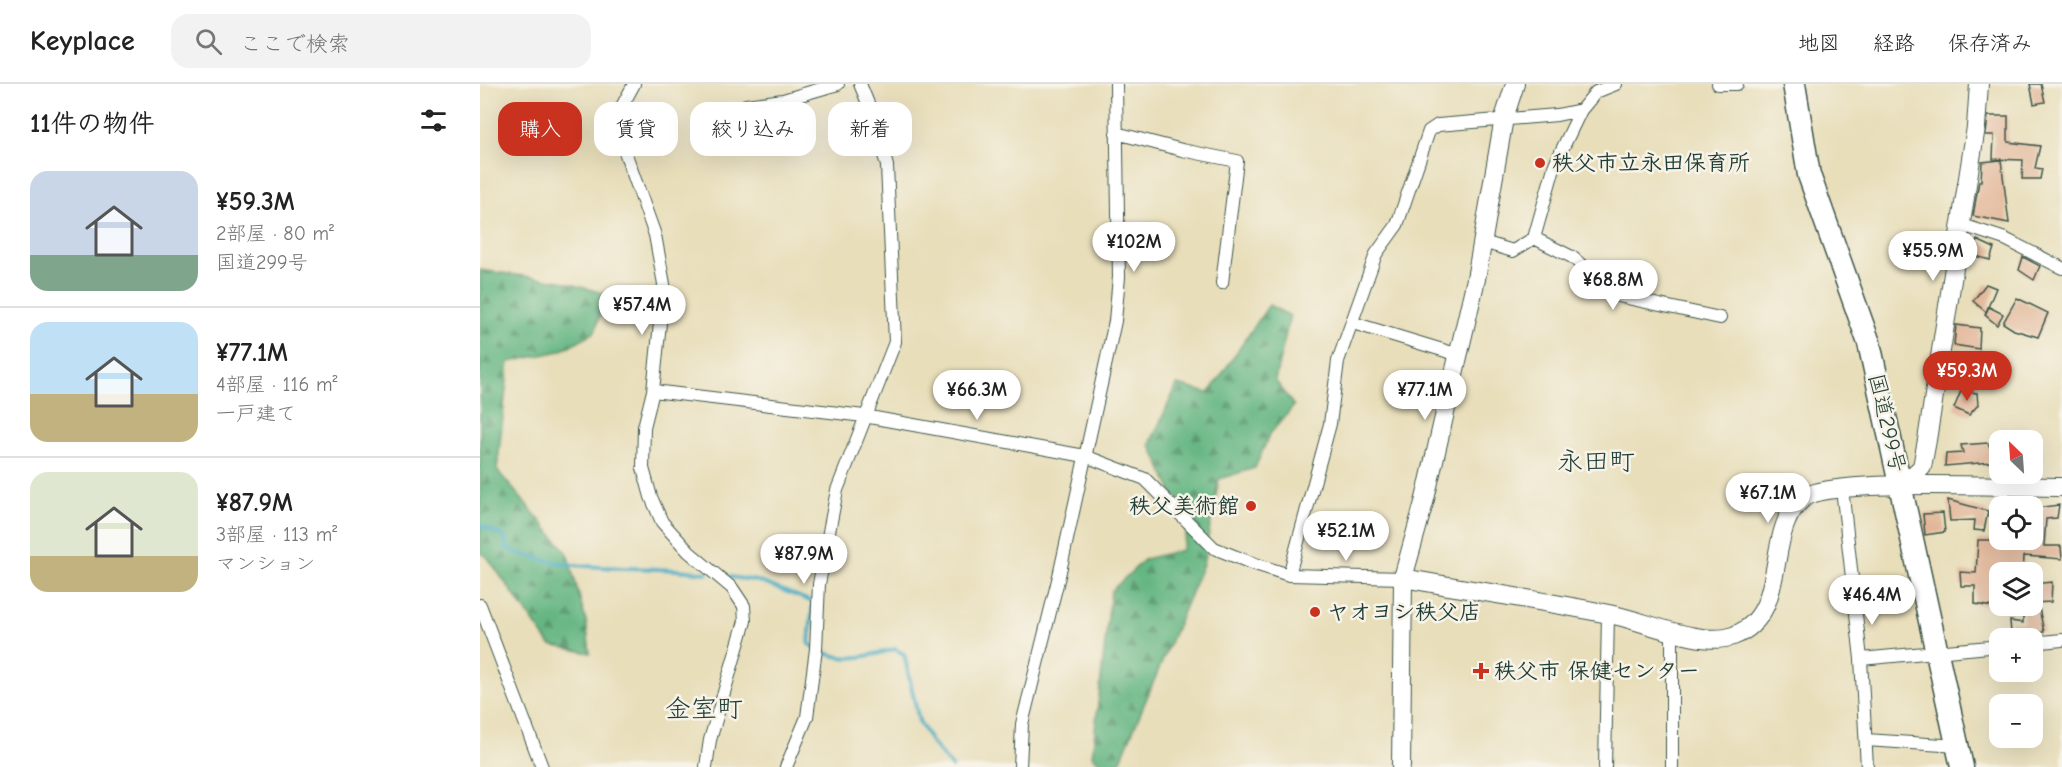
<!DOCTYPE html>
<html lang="ja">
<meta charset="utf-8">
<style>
body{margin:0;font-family:"Comic Neue","Klee One",sans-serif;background:#f2f2f2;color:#222;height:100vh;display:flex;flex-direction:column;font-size:22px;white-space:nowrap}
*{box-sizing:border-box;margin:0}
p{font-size:20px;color:#767676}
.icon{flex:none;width:33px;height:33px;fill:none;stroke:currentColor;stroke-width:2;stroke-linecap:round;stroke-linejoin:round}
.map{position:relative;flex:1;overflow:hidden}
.sheet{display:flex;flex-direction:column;background:#fff;width:480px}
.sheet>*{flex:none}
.hud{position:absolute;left:18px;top:18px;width:570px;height:54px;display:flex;gap:12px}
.needle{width:39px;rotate:335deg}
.tools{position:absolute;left:1509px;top:346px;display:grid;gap:12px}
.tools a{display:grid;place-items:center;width:54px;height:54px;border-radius:12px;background:#fff;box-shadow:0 6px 24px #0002;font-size:30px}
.price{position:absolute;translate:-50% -51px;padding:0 14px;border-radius:21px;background:#fff;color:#222;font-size:20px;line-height:39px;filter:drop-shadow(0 2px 3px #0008)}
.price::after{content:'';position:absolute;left:50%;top:36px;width:18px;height:14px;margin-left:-9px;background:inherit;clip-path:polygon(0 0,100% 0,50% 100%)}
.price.active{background:#c8321e;color:#fff}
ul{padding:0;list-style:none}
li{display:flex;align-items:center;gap:18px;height:150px;padding:0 30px}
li+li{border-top:2px solid #e0e0e0}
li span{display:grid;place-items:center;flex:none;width:168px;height:120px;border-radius:18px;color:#555}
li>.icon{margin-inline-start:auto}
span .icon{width:72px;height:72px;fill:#fffc;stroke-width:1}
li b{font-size:26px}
h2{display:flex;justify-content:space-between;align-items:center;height:72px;padding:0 30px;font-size:26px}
.tag{padding:0 21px;border-radius:18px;background:#fff;box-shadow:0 6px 24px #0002;font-size:21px;line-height:54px}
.tag.active{background:#c8321e;color:#fff}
header{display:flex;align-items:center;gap:36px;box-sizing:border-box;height:84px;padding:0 30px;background:#fff;border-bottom:2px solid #e0e0e0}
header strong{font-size:28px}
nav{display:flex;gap:33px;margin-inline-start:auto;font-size:21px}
.search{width:420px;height:54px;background:#f2f2f2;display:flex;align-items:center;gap:15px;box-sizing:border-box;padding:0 21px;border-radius:18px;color:#767676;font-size:22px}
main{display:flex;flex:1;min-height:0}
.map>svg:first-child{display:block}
</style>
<header>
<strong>Keyplace</strong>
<div class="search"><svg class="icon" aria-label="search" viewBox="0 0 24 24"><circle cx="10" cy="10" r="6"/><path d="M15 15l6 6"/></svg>ここで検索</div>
<nav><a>地図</a><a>経路</a><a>保存済み</a></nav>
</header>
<main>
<section class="sheet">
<h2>11件の物件<svg class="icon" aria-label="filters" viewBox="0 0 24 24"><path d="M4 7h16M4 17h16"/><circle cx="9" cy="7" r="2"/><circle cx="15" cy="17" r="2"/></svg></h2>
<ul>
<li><span style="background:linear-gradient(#c9d6e8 70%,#7fa58c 0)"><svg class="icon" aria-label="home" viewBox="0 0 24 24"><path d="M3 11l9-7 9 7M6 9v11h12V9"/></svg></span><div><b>¥59.3M</b><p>2部屋 · 80 m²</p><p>国道299号</p></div></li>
<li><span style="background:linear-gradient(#bfe0f5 60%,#c2b280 0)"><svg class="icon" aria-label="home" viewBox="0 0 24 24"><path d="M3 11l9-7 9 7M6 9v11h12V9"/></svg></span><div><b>¥77.1M</b><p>4部屋 · 116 m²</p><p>一戸建て</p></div></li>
<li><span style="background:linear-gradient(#dfe7d0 70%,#c2b280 0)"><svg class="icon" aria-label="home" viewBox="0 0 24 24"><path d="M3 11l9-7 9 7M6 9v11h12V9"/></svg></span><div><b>¥87.9M</b><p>3部屋 · 113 m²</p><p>マンション</p></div></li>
</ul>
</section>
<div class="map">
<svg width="1582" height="683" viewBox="0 0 1582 683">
<defs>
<pattern id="forest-firs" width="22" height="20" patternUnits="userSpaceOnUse" patternTransform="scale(1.5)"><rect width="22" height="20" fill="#65b682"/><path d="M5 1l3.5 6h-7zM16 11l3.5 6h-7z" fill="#53956b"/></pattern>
</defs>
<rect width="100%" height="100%" fill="#f7f3e8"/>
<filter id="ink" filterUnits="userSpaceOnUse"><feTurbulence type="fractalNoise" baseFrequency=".0167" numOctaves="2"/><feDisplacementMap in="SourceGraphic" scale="12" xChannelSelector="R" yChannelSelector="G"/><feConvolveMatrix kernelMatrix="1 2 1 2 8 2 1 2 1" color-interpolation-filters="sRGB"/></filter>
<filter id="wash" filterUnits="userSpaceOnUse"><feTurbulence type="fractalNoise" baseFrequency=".008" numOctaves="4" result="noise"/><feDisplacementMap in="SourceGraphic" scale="24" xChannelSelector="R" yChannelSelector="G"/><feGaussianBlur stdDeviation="1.35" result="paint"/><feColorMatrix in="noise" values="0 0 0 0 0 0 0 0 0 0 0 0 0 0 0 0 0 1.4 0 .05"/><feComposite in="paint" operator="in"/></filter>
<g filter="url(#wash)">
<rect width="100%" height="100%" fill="#e8deba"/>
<!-- forest -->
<path fill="url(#forest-firs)" stroke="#427a5b" stroke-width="1.5" d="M 0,186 L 81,197 L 126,210 L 115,248 L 80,267 L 29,278 L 17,386 L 87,468 L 106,537 L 110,569 L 70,561 L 7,473 L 0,469 Z
M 789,221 L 810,232 L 795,296 L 814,322 L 790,350 L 775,384 L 739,395 L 723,480 L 640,678 L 625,683 L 612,672 L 631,507 L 665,475 L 702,466 L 711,426 L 693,410 L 670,360 L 697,301 L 729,309 Z"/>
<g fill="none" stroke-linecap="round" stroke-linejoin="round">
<!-- stream -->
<path stroke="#43aac3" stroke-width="4" d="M 0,441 L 25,453 L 26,464 C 93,492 158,479 227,489
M 244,492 L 278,497 L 333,518 L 329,560 C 361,581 380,574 415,565 L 424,570 L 439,637 L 451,658 L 472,683"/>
</g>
<g id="blocks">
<!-- building -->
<path fill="#e2b597" d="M 1550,0 L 1561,0 L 1565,18 L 1554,20 Z
M 1508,32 L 1528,32 L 1528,58 L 1560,62 L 1555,84 L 1562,85 L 1560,95 L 1542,95 L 1543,76 L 1513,75 L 1514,51 L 1506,51 Z
M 1521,76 L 1529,139 L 1493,132 L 1499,97 L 1501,97 L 1502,78 Z
M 1497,156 L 1514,164 L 1510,176 L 1492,171 Z
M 1543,173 L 1560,182 L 1554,196 L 1539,186 Z
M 1506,200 L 1516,204 L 1506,228 L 1493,217 Z
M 1537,214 L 1568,229 L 1558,253 L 1534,246 L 1523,239 Z
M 1509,223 L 1523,230 L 1517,241 L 1505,231 Z
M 1476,241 L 1500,244 L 1499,265 L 1474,261 Z
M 1481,307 L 1497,309 L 1498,321 L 1489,331 L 1474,324 Z
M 1508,359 L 1513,370 L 1511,378 L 1465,382 L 1466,370 L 1483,369 L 1481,361 Z
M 1468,416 L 1508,427 L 1504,447 L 1494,446 L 1495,436 L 1470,437 Z
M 1579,421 L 1577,434 L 1566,435 L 1564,462 L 1581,462 L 1582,475 L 1544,472 L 1543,489 L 1520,489 L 1520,494 L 1515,493 L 1513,523 L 1495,520 L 1495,502 L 1481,502 L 1480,488 L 1496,489 L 1498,456 L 1552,456 L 1555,424 Z
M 1463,429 L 1465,448 L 1445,451 L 1443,430 Z
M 1572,498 L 1571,518 L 1552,519 L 1552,500 Z
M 1543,523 L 1559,524 L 1564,548 L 1531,549 L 1530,537 L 1543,539 Z"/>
</g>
</g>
<g filter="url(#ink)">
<use href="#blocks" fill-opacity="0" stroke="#3d5548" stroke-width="1.5"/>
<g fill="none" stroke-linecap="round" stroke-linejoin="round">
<defs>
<path id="street" d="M 154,0 L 140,26 L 139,51 L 175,151 L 184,200 L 173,307 L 164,343 L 163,384 L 171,413 L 182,438 L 209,468 L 252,504 L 264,522 L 265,537 L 230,656 L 226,683
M 1238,0 L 1257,0
M 266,21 L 303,16 L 358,0
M 636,49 L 702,66 L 757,77 L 742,199
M 1479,140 L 1525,155 L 1582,184
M 1054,154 L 1092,173 L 1138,212 L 1240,234
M 1003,158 L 1033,167 L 1054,154 L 1075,80 L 1101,26
M 873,239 L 979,271
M 173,307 L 384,332 L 605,372 L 665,395 L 734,464 L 769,478 L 809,491 L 923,494
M 1362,404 L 1381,575 L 1387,683
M 809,491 L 850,340 L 858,277 L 896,170 L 917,141 L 949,47 L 958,41 L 1077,31 L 1101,26 L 1116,8 L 1136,0
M 0,521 L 62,683
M 1192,546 L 1192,683
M 1552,559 L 1582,556
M 1381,575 L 1520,562
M 1386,656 L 1478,662
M 306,683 L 327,633 L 336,565 L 339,500 L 357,406 L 415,258 L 407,82 L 394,34 L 380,0
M 540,683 L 542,640 L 579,492 L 635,237 L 639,193 L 636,0
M 1125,683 L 1128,530"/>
<path id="secondary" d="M 1422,402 L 1442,383 L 1447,356 L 1496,43 L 1499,0
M 923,494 C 994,507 1067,517 1138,532 C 1168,539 1224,563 1253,552 C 1313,530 1281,444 1325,413 C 1354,394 1537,403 1582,403
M 921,683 L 923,494 L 945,415 L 996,195 L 1024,34 L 1035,0"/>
<path id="highway" d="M 1314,0 L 1329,91 L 1389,259 L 1482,683"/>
</defs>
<!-- street casing -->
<use href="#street" stroke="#3d5548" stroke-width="14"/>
<!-- secondary casing -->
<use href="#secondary" stroke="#3d5548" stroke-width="20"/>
<!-- highway casing -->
<use href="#highway" stroke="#3d5548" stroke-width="25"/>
<!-- street -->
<use href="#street" stroke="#fff" stroke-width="12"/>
<!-- secondary -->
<use href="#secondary" stroke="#fff" stroke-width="18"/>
<!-- highway -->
<use href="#highway" stroke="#fff" stroke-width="22"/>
</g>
</g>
<!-- markers -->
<g fill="#c8321e" stroke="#f7f3e8" stroke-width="2">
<circle cx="1060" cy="79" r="6"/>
<circle cx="771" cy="422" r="6"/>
<circle cx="835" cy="528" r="6"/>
<path d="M998 578h6v6h6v6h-6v6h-6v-6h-6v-6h6z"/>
</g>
<g text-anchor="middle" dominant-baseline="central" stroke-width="5" stroke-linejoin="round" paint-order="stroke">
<!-- poi labels -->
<g font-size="22" font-weight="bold" fill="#1f3d34" stroke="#f7f3e8" text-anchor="start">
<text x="1072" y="79">秩父市立永田保育所</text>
<text x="759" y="422" text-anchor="end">秩父美術館</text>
<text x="847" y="528">ヤオヨシ秩父店</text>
<text x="1014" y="587">秩父市 保健センター</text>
</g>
<!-- street labels -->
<g font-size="22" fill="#1f3d34" stroke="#f7f3e8">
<text transform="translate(1407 339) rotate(77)">国道299号</text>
</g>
<!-- quarter labels -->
<g font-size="26" fill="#1f3d34" stroke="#f7f3e8">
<text x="1116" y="378">永田町</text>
<text x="224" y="625">金室町</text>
</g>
</g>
</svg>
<div class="tools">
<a><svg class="needle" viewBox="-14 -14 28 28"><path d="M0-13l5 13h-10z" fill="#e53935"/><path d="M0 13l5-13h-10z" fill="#767676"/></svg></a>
<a><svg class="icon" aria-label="locate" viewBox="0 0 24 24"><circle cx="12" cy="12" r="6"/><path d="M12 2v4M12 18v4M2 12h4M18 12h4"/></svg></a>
<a><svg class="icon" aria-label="layers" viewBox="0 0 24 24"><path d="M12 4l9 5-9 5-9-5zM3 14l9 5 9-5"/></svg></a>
<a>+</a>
<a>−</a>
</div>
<b class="price" style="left:654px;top:189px">¥102M</b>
<b class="price" style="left:1453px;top:198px">¥55.9M</b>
<b class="price" style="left:1133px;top:227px">¥68.8M</b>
<b class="price" style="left:162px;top:252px">¥57.4M</b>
<b class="price active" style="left:1487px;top:318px">¥59.3M</b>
<b class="price" style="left:497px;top:337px">¥66.3M</b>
<b class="price" style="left:945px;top:337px">¥77.1M</b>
<b class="price" style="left:1288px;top:440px">¥67.1M</b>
<b class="price" style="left:866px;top:478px">¥52.1M</b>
<b class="price" style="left:324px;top:501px">¥87.9M</b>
<b class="price" style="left:1392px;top:542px">¥46.4M</b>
<div class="hud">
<a class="tag active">購入</a>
<a class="tag">賃貸</a>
<a class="tag">絞り込み</a>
<a class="tag">新着</a>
</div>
</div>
</main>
